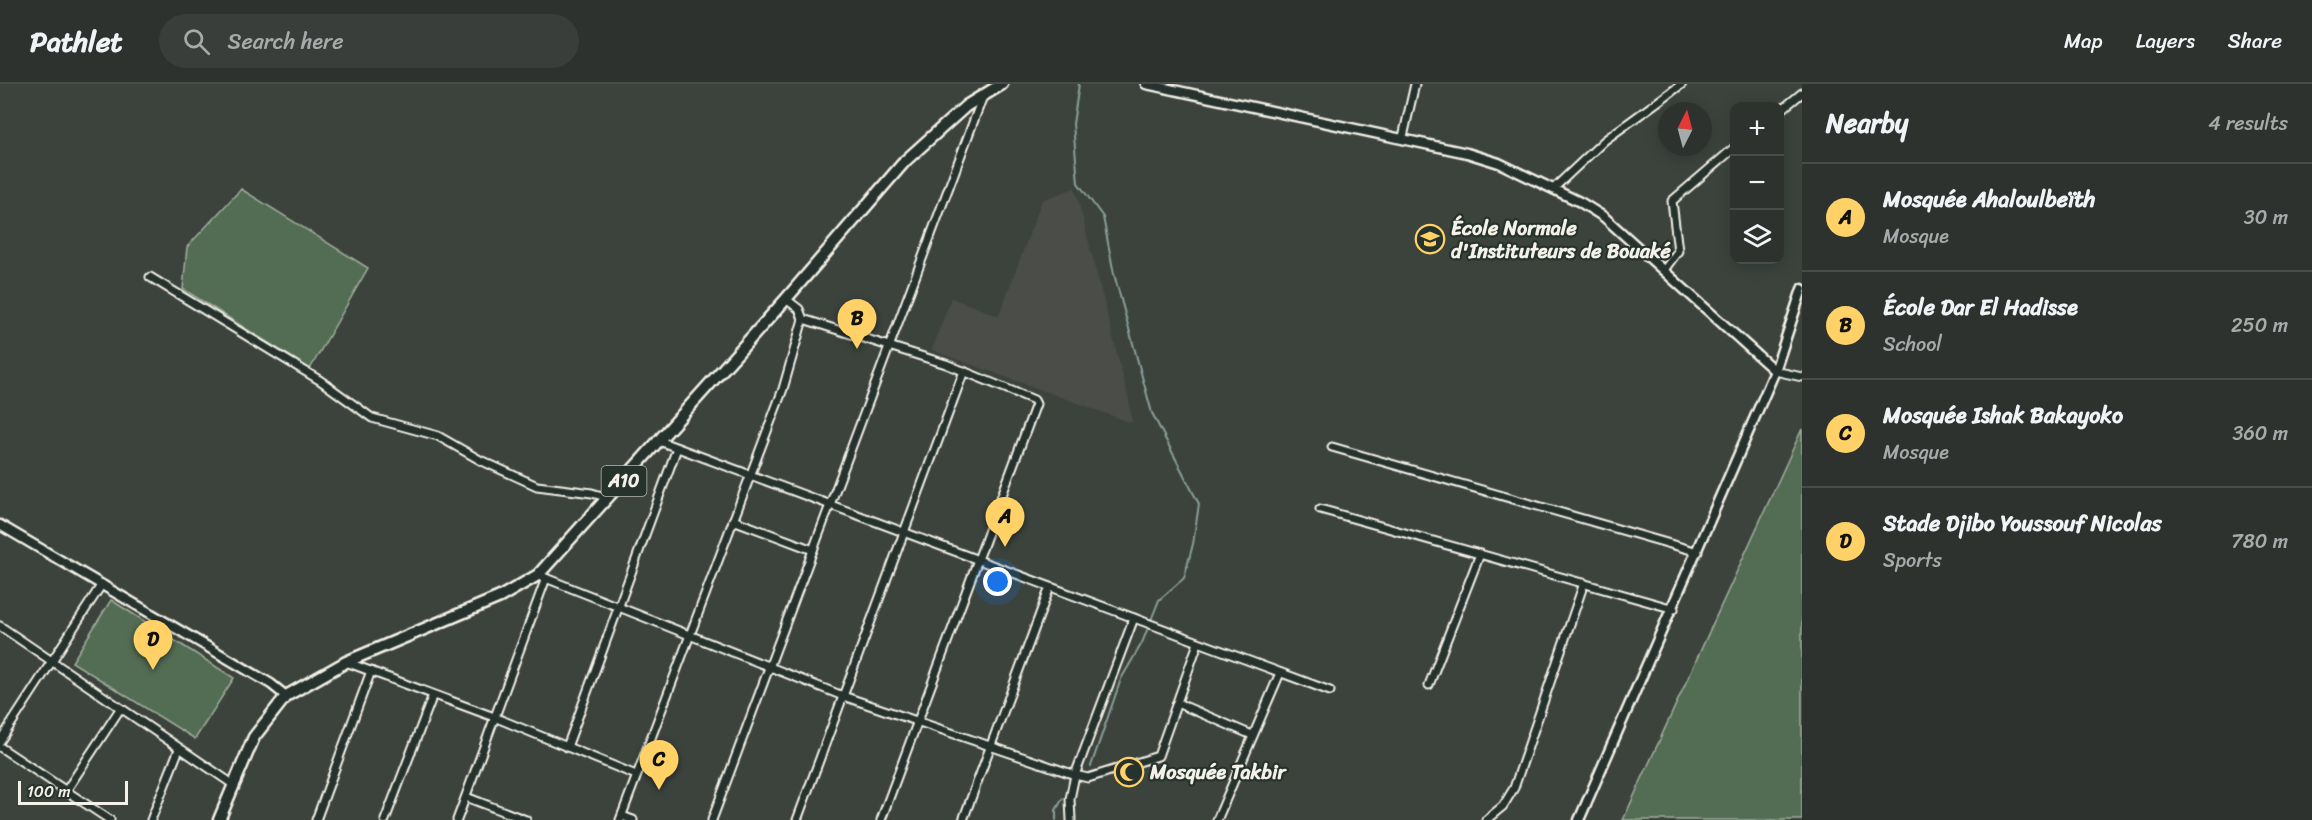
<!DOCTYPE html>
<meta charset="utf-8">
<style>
:root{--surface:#2d322e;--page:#393e3a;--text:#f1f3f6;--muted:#a7aaaa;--line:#484d4a;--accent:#ffd166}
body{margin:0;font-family:Sriracha,sans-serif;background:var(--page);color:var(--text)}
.controls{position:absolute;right:18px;top:18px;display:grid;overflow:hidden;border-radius:12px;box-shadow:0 3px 15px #0003}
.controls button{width:54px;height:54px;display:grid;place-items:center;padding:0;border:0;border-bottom:2px solid var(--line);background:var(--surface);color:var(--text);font:30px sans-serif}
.compass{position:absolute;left:1658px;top:18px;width:54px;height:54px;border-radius:50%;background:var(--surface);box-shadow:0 3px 15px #0003;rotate:6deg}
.scale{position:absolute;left:18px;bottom:15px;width:110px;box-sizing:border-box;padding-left:6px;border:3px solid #f4f1e8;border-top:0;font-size:16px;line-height:21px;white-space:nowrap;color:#f4f1e8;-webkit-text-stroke:4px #26332d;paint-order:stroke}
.you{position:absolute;left:998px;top:498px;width:21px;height:21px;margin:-15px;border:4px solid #fff;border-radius:50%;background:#1a73e8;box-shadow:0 0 0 9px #1a73e833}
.badge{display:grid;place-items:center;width:39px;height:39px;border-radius:50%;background:var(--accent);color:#111;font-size:20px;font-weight:700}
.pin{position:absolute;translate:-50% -50px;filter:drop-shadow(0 2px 3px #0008)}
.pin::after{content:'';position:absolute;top:32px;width:21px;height:18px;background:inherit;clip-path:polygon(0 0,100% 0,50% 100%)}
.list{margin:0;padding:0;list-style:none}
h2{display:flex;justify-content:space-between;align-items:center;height:78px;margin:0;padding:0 24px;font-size:26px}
h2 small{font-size:20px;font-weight:400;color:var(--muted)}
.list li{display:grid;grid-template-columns:39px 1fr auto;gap:18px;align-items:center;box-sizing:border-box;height:108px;padding:0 24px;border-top:2px solid var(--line)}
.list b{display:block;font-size:22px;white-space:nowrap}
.list p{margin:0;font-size:20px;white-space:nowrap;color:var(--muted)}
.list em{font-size:20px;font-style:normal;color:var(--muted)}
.icon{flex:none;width:33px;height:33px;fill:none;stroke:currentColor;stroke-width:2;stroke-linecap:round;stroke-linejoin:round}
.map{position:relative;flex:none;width:1802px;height:736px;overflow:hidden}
header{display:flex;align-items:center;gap:36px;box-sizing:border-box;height:84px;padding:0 30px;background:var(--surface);border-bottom:2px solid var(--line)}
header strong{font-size:28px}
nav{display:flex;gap:33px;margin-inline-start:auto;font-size:21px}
.search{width:420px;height:54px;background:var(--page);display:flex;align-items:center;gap:15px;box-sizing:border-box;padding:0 21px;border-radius:33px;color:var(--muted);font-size:22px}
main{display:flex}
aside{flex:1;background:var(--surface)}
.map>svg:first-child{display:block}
</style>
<header>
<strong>Pathlet</strong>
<div class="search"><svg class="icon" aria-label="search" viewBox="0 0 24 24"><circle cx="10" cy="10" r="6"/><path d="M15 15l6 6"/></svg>Search here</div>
<nav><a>Map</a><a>Layers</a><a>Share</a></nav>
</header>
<main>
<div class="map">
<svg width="1802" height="736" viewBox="0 0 1802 736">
<rect width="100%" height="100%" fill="#3c433d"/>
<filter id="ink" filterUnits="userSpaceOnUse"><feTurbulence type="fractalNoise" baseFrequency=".0167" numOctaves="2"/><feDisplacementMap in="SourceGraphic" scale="12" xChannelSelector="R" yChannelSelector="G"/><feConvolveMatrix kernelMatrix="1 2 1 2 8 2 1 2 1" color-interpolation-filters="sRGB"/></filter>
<g filter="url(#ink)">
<polygon fill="#4c4e48" points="1075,104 1129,317 1132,339 932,266 951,214 999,232 1042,116"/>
<g fill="#526d54" stroke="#a3af9e" stroke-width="1.5">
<polygon points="241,105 368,184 310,285 183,205 187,163"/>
<polygon points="1802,345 1802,736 1623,736"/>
<polygon points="111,516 234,594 195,655 72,578"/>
</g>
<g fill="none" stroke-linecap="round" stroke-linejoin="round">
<g stroke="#8a9f9b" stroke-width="2">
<polyline points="1079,0 1073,40 1078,99 1103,133 1114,190 1152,329 1199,420 1193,460 1184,494 1159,516 1142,559 1121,595 1091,682"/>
<polyline points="1056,736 1056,726 1063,714"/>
</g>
<g stroke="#f4f1e8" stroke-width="11">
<g id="minor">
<polyline points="1780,27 1802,9"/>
<polyline points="1403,53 1415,0"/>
<polyline points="1553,105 1605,56 1682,0"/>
<polyline points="1664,186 1678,167 1672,117 1734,64"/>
<polyline points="150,193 321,297 372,334 438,352 480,376 537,402 592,409 609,414"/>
<polyline points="803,235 946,280 1034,316 1036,320 881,736"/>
<polyline points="1775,287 1802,293"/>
<polyline points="659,357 1330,607"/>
<polyline points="1332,363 1698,468"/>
<polyline points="1320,425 1674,525"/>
<polyline points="733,436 813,466"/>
<polyline points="538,491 843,612 1075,691 1088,694 1158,672 1198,559"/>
<polyline points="0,542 234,701"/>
<polyline points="346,578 494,633 636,691"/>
<polyline points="1429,601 1480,470"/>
<polyline points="1177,619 1252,651"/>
<polyline points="0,657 102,500"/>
<polyline points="0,663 110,736"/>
<polyline points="567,663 677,364"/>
<polyline points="66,707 120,625"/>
<polyline points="466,713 526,736"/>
<polyline points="622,732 633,736"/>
<polyline points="151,736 179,665"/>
<polyline points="316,736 371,587"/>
<polyline points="385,736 433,611"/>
<polyline points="457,736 546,494"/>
<polyline points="620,736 783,305 803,235 799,225 786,215"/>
<polyline points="712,736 983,12"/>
<polyline points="797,736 964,287"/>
<polyline points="963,736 1050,503"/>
<polyline points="1071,736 1070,715 1075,691 1134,534"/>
<polyline points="1217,736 1280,589"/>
<polyline points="1486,736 1503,722 1514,704 1584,499"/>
</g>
</g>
<g stroke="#f4f1e8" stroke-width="13">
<g id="tertiary">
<polyline points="1146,0 1467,69 1499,79 1580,118 1604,133 1775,287"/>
<polyline points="0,441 271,600 286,612"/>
<polyline points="1579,736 1775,287 1802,205"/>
</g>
</g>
<g stroke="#f4f1e8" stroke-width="15">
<polyline id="primary" points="219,736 254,653 286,612 346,578 500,513 538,491 786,215 905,77 966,22 1002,0"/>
</g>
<use href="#minor" stroke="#26332d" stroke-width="7"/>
<use href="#tertiary" stroke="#26332d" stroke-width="8"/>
<use href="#primary" stroke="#26332d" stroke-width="10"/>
</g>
</g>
<defs>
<g id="university-ring" transform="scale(1.5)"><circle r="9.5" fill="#26332d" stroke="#ffd166" stroke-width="1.5"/><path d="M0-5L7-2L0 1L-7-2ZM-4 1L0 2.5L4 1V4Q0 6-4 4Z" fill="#ffd166"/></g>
<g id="mosque-ring" transform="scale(1.5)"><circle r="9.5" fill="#26332d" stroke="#ffd166" stroke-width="1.5"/><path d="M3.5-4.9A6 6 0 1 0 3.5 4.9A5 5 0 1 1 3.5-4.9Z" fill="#ffd166"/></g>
</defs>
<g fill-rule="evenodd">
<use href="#university-ring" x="1430" y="155"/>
<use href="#mosque-ring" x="1129" y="688"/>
</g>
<g text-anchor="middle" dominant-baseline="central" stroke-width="4.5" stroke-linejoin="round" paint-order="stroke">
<rect fill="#26332d" stroke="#b6b8b0" stroke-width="1.5" x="601.5" y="382" width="45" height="30" rx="4.5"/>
<g font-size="18" font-weight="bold" fill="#f4f1e8">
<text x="624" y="397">A10</text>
</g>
<g font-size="20" font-weight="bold" fill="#f4f1e8" stroke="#26332d" text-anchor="start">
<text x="1451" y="144">École Normale<tspan x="1451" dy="23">d'Instituteurs de Bouaké</tspan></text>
<text x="1150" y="688">Mosquée Takbir</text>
</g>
</g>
</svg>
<div class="controls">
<button>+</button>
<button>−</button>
<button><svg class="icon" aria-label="layers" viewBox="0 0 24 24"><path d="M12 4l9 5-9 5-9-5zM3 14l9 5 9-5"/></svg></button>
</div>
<svg class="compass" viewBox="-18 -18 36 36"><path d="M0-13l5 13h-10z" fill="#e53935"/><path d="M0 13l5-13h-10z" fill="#a7aaaa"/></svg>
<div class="scale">100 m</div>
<div class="you"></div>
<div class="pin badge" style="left:1005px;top:463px">A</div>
<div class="pin badge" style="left:857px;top:265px">B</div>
<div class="pin badge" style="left:659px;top:706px">C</div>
<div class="pin badge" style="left:153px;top:586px">D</div>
</div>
<aside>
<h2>Nearby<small>4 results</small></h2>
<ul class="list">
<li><span class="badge">A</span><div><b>Mosquée Ahaloulbeïth</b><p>Mosque</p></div><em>30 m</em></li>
<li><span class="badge">B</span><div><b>École Dar El Hadisse</b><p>School</p></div><em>250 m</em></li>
<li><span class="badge">C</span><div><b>Mosquée Ishak Bakayoko</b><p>Mosque</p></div><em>360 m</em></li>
<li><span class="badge">D</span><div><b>Stade Djibo Youssouf Nicolas</b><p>Sports</p></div><em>780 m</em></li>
</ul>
</aside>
</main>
